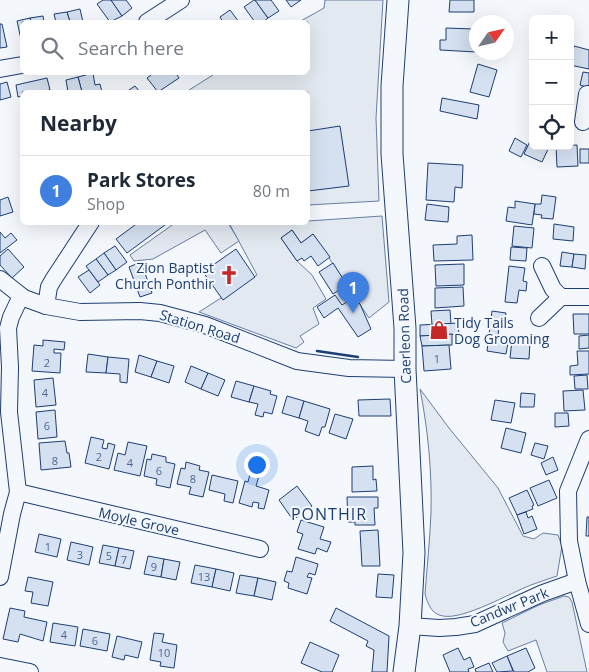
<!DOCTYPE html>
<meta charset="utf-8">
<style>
:root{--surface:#fff;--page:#f2f2f3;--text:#1f2937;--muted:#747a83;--line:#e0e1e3;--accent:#db2777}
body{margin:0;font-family:"Open Sans",sans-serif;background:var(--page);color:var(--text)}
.controls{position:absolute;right:15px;top:15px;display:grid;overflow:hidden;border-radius:8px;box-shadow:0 5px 20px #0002}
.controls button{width:45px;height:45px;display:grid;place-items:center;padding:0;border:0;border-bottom:1px solid var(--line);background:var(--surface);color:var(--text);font:25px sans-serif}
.compass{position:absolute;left:469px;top:15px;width:45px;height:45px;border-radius:50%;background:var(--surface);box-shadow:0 5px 20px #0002;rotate:56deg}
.you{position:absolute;left:256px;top:464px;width:18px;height:18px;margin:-12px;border:4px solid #fff;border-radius:50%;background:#1a73e8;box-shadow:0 0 0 8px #1a73e833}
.badge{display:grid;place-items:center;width:32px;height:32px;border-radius:50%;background:var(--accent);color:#fff;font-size:16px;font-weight:700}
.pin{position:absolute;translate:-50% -41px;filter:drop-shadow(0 1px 2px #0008)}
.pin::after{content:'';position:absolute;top:26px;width:18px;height:15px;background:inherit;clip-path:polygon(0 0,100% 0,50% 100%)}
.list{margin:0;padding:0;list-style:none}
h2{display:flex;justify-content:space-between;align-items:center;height:65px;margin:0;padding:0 20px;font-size:21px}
h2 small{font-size:16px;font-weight:400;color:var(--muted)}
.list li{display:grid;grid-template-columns:32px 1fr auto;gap:15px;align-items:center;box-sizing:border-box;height:70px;padding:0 20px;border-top:1px solid var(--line)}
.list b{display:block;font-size:19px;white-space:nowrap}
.list p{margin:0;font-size:16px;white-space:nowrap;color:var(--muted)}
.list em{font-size:16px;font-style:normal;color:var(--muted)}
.icon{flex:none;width:28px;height:28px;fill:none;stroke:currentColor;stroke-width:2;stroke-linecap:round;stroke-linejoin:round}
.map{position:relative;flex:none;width:589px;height:672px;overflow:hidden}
.search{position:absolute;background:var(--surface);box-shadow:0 5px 20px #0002;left:20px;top:20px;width:290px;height:55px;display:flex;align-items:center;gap:12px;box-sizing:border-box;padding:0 18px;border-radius:8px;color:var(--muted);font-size:19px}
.panel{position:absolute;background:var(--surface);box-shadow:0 5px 20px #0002;left:20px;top:90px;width:290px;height:135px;border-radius:8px}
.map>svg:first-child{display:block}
</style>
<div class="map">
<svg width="589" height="672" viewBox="0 0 589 672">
<rect width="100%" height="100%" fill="#f4f7fb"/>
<g fill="#e3e9f0" stroke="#687fa3">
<polygon points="325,0 383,0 376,118 379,201 308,205 308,92 186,92 216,73 308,72 308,22 299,22 324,8"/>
<polygon points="382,216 389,302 369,318 313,234 301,243 292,230 281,238 297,261 312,275 326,299 313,308 319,324 300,336 304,342 296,348 199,312 257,275 229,223 308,222 308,221"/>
<path d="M420,389L449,428L498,488L523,536L534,539L543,533L558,535L562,546L557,576C548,579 539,582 531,585C510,593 464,620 443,616C431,614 428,604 425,594C427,567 430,539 431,512C432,471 428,430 420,389Z"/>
<polygon points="564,596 569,597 572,602 587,672 547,672 536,640 508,651 503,642 505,633 502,623 539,605"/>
</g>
<polygon fill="#e3e8f0" stroke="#687fa3" points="175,223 228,223 239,241 221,253 205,230 153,259 134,261 130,255"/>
<g fill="#d5e0f0" stroke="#1d3f73">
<polygon points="103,0 111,0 122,16 110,22 97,4"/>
<polygon points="111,0 126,0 132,8 122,16"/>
<polygon points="254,0 255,0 268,18 263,22 255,22 244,7"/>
<polygon points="255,0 271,0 279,11 268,18"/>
<polygon points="286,0 301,0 291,7"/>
<polygon points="450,0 474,0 474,12 449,12"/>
<polygon points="80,9 83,22 70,22 67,12"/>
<polygon points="230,10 239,22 223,22 220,17"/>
<polygon points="67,12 70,22 56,22 54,14"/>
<polygon points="43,16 44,22 31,22 30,18"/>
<polygon points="30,18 31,22 22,22 22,44 17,21"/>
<polygon points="0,24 2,24 7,47 0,48"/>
<polygon points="446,28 474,29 473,43 476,43 476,52 440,50 440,40 446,40"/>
<polygon points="574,46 589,50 589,69 570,65"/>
<polygon points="478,64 497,70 489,97 470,92"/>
<polygon points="155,72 175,72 179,78 158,92 147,78"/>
<polygon points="583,72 589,73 589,88 580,85"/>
<polygon points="93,73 95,85 100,84 102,92 82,92 78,77"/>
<polygon points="78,77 82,92 68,92 66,80"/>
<polygon points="47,78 50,90 39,92 22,92 22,96 18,97 16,85"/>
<polygon points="7,82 11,97 0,100 0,84"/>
<polygon points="135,86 140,92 126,92"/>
<polygon points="442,98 479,105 477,119 440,111"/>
<polygon points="340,126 349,186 308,191 308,131"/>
<polygon points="515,138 527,145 521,157 509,151"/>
<polygon points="531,139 533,140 533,146 549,147 542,162 524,154"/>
<polygon points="577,145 578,166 557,167 556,146"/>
<rect x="580" y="149" width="9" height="14"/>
<polygon points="428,163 463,165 462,188 455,187 454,202 426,200"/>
<polygon points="542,195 556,197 553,219 541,218 542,215 534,214 535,204 541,204"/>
<polygon points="8,197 13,212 0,216 0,200"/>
<polygon points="515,201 535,204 532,225 506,221 508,207 515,208"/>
<polygon points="427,204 449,207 448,222 425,220"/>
<polygon points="139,222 169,222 127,253 116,239"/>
<polygon points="554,224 574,227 573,241 553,239"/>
<polygon points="514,226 534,228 532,248 512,246"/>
<polygon points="292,230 301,243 313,234 330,257 318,266 311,256 304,261 302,258 297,261 281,238"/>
<polygon points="0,232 5,238 11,233 17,240 0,253"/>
<polygon points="472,235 473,260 434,261 433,245 457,244 457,236"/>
<polygon points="115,246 127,262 116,270 104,253"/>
<polygon points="511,247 527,248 526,261 510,260"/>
<polygon points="8,249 24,267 12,278 0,265 0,256"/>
<polygon points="236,249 255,277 223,300 203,272"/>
<polygon points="562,252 574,254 572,267 560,266"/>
<polygon points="104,253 116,270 108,275 96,259"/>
<polygon points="574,254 586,255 585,269 572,267"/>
<polygon points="96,259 108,275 98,282 86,266"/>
<polygon points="141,262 152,293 140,297 129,267"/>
<polygon points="333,263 347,285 333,294 319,272"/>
<polygon points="464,264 464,285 436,286 435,265"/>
<polygon points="509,266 525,268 523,281 527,282 526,291 519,290 517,303 505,302"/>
<polygon points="89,270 100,285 90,293 78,277"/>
<polygon points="463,287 464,306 435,308 435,288"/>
<polygon points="335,295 342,305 353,298 360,304 371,329 358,337 338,308 324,318 317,307"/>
<polygon points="450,310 451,324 432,325 431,311"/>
<polygon points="492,311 506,313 504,327 490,326"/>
<polygon points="573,314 589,314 589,334 574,334"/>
<polygon points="458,323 459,334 420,336 420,325"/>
<polygon points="490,326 499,326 498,336 509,337 506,354 487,351"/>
<polygon points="452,334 452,345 422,346 420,336"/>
<polygon points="589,335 589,348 579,349 579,336"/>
<polygon points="43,340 65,342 64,350 54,349 54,353 61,353 60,373 32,371 34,345 43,346"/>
<polygon points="512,340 530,342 529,359 510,358"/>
<polygon points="449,345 451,369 424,371 422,346"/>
<polygon points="577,351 589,351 589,374 570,375 570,366 578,365"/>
<polygon points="88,354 108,357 106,373 86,372"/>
<polygon points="139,355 157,361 151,377 135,372"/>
<polygon points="108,357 129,359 127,383 120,382 120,374 106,373"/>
<polygon points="157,361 174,366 169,383 151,377"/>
<polygon points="191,366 208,373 201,389 185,382"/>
<polygon points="208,373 225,380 218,396 201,389"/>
<polygon points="587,375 588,389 575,389 574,376"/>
<polygon points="53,378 56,405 36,407 34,380"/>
<polygon points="236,381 254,386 249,402 231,397"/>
<polygon points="254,386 271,391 270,394 277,396 272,414 264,412 263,417 255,415 258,404 249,402"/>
<polygon points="583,390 585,410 564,411 563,391"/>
<polygon points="521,393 535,394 534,407 520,407"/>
<polygon points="287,396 304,401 299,418 282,413"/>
<polygon points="390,399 391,416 359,416 358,400"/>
<polygon points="495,400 515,403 511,423 491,420"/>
<polygon points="304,401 330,409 325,427 322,427 319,436 305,431 308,421 299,418"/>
<polygon points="55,410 57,437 38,439 36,412"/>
<polygon points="555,413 568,413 569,426 555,427"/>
<polygon points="335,414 353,419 346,439 329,433"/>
<polygon points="506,428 526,433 521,453 501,448"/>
<polygon points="91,437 104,440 102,448 107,449 108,443 115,445 109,469 85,463"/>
<polygon points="65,441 67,453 69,453 71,467 41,470 39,443"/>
<polygon points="128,442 147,446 140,476 114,470 118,453 125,455"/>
<polygon points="535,443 548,446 544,459 531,455"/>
<polygon points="152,454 166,457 166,462 175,464 170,488 156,485 157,479 144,476 147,459 151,460"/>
<polygon points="553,457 558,470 546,475 541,463"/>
<polygon points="186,462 200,466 199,470 209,472 203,497 189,494 191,487 177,484 181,468 185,469"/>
<polygon points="373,466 373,480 376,479 377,491 352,492 352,467"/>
<polygon points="250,474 259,476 256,486 269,490 264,509 258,508 259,503 253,502 252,507 239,503 245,481 248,482"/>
<polygon points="212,475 238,481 233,503 224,501 225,494 209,490"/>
<polygon points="549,480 557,498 538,506 530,488"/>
<polygon points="297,486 312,506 293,520 279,500"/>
<polygon points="527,490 534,505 532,506 533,509 517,515 509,498"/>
<polygon points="347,497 378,497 378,508 374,508 375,525 355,525 355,522 348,522"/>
<polygon points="526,512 528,518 532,516 537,529 524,534 517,515"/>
<polygon points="587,517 589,517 589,536 586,536"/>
<polygon points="301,520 324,527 320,539 331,542 327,552 317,548 315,554 298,549 303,534 297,532"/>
<polygon points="378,530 380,566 362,566 360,531"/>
<polygon points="39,534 61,539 57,557 35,552"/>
<polygon points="71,542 93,547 89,565 67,560"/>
<polygon points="103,545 119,548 115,566 99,563"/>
<polygon points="119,548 134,551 130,569 115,566"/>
<polygon points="148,556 164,559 161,577 144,574"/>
<polygon points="296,557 318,564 315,575 309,573 307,577 312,578 307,594 288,588 289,583 284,581 287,571 292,572"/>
<polygon points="164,559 180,562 176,580 161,577"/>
<polygon points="195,565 216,569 212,587 191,583"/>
<polygon points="216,569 234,573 230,591 212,587"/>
<polygon points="378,574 394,575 392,598 376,597"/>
<polygon points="240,575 258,578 254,596 236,593"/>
<polygon points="28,577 53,582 48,606 31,603 33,592 25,591"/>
<polygon points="258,578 276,582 272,600 254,596"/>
<polygon points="10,608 25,611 24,617 47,622 43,641 20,634 18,642 3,639"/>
<polygon points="336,608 389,636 387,672 372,672 374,650 366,646 368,641 330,621"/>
<polygon points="53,623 78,627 75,646 50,642"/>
<polygon points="83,629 110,634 107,651 80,646"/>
<polygon points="154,633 164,634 162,642 177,645 174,668 160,666 161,662 150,660"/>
<polygon points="117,636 142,642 138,658 125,655 124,660 112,657"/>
<polygon points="310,642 339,655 332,672 322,672 301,663"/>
<polygon points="458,648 464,660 470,657 474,667 468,669 469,672 450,672 443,655"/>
<polygon points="526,648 535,668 528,672 514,672 507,656"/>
<polygon points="507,656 513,671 497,672 492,663"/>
<polygon points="489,663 493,672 476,672 475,669"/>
</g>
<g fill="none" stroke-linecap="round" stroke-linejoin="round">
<g stroke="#1d3f73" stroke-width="18">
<g id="minor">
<polyline points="147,22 181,0"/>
<polyline points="0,69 22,65"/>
<polyline points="583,122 587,94"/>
<polyline points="542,266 553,289 561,297 589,297"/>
<polyline points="0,279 24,298 46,306 80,312 140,311 160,313 205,325 297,361 349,368 405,369"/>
<polyline points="46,306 49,287 53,280 91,222"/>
<polyline points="539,318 561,297"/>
<polyline points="589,439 568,491 569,541 577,581 589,624"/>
<polyline points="18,492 260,549"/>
<polyline points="0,577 12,514 18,492 9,412 10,367 8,328 11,317 21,296"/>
<polyline points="410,626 439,628 456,627 475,624 543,593 577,581"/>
<polyline points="0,666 30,672"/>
</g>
</g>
<g stroke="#1d3f73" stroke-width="23">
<polyline id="major" points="398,0 392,86 392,154 405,328 405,369 414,553 410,626 404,672"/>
</g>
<use href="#minor" stroke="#f4f7fb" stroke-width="16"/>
<use href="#major" stroke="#f4f7fb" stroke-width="21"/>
<polyline stroke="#1d3f73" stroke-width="2.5" points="317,351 358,357"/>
</g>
<defs>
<g id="church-bare" transform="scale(1.5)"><path d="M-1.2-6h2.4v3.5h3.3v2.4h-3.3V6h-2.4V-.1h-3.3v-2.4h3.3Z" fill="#c62828" stroke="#f4f7fb" stroke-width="2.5" paint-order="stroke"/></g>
<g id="shop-bare" transform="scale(1.5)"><path d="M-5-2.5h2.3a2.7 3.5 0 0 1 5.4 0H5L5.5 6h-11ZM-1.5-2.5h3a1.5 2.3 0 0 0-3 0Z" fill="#c62828" stroke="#f4f7fb" stroke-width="2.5" paint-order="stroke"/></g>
</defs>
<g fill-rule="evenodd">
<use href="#church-bare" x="229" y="275"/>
<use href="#shop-bare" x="439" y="330"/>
</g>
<g text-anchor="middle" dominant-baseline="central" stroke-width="4" stroke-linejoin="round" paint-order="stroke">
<g font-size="11" fill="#4b6792">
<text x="437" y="358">1</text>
<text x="47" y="362">2</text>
<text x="45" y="392">4</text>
<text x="47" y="425">6</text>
<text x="99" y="456">2</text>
<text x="55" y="460">8</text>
<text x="130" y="462">4</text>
<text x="159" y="470">6</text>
<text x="193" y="478">8</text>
<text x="48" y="546">1</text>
<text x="80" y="554">3</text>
<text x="109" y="555">5</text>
<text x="124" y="559">7</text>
<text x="154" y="566">9</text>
<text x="204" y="576">13</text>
<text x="64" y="634">4</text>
<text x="95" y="640">6</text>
<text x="164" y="652">10</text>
</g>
<g font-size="14" fill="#1d3f73" stroke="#f4f7fb" text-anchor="end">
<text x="214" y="267">Zion Baptist<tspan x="214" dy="16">Church Ponthir</tspan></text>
<text x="454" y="322" text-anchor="start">Tidy Tails<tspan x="454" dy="16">Dog Grooming</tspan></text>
</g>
<g font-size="14" fill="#1d3f73" stroke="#f4f7fb">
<text transform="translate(200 326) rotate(17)">Station Road</text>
<text transform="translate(404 336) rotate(-92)">Caerleon Road</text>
<text transform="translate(139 521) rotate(13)">Moyle Grove</text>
<text transform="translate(509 607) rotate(-22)">Candwr Park</text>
</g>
<g font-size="16" letter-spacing="1" fill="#1d3f73" stroke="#f4f7fb">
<text x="329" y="514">PONTHIR</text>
</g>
</g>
</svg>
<div class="controls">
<button>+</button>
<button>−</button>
<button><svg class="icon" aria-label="locate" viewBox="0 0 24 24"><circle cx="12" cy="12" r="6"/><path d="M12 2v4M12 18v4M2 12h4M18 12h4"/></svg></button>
</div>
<svg class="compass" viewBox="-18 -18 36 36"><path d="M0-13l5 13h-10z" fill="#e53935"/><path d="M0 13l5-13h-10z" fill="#747a83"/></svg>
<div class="you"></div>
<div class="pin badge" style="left:353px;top:313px;background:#3f7fe0">1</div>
<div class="search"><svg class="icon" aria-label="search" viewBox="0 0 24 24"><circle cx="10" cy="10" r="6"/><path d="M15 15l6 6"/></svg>Search here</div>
<section class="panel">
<h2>Nearby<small></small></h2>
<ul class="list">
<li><span class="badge" style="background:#3f7fe0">1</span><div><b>Park Stores</b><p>Shop</p></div><em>80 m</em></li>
</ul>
</section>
</div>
